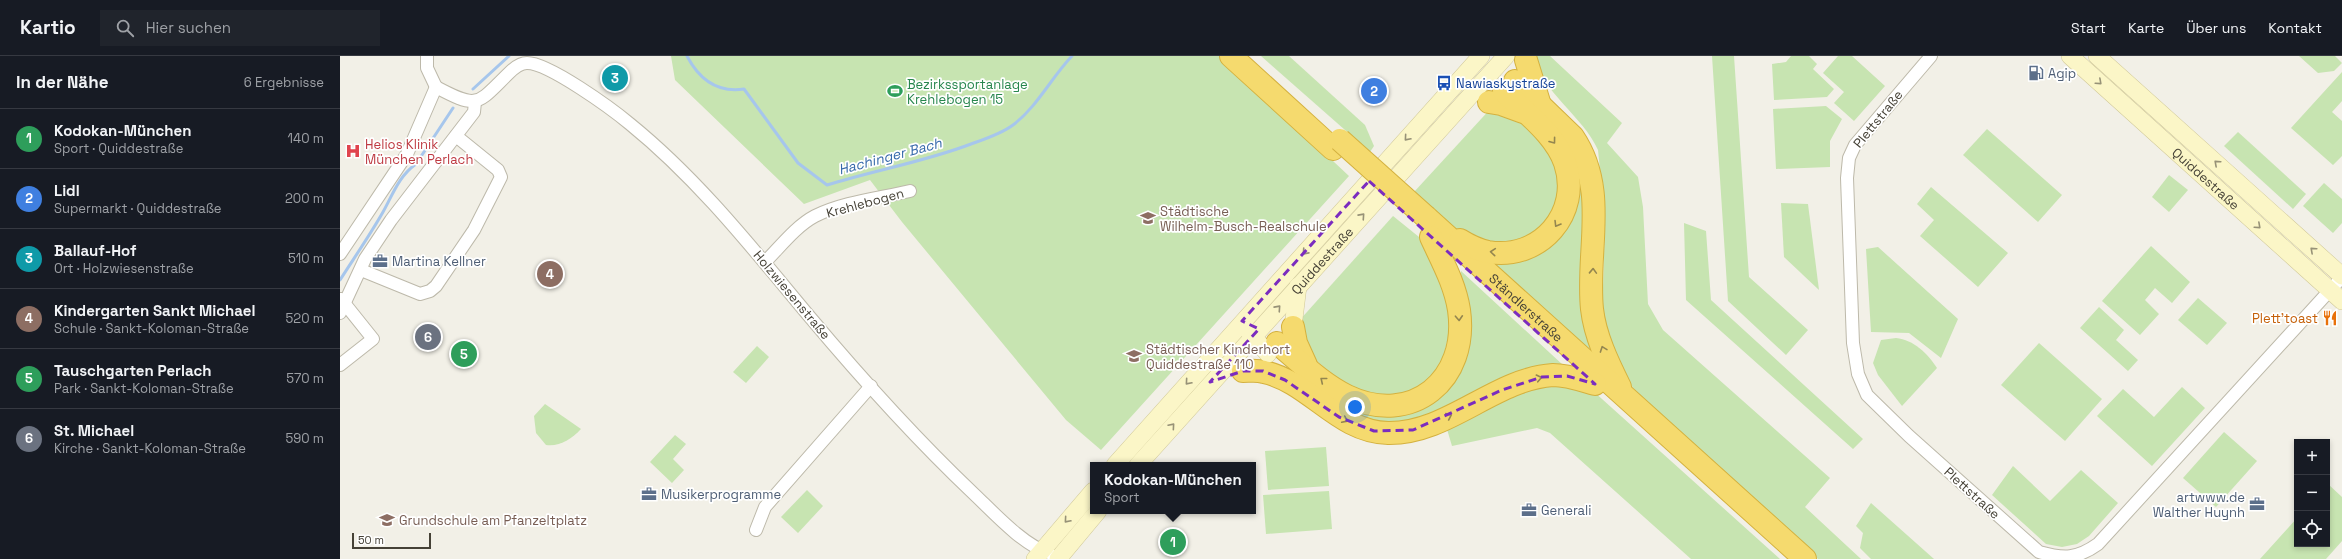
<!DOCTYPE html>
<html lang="de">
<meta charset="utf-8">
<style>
:root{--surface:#171b24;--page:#20242c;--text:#f1f3f6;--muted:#9ea1a6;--line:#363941;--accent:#ed5c23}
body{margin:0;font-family:"Space Grotesk",sans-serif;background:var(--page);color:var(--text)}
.controls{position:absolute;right:12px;bottom:12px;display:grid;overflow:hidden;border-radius:0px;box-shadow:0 2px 6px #0003}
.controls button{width:36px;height:36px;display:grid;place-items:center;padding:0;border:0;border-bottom:1px solid var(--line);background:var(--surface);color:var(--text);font:20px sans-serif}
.scale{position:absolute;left:12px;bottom:10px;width:79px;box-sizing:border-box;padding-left:4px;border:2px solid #454136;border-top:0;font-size:11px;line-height:14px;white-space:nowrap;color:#454136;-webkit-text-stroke:3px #fff;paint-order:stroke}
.you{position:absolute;left:1015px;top:351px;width:14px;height:14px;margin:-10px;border:3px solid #fff;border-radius:50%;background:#1a73e8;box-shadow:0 0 0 6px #1a73e833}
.badge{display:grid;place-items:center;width:26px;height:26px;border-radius:50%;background:var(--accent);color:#fff;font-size:13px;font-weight:700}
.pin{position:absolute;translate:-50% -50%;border:2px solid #fff;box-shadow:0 1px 4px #0006}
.popup{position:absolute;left:750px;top:406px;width:166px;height:52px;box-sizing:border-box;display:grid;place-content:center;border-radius:0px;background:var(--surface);filter:drop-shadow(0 1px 3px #0005);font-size:13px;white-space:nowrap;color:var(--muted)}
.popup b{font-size:15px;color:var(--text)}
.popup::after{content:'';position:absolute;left:50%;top:100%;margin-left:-8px;border:8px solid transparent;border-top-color:var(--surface)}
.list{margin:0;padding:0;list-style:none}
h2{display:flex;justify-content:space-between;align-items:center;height:52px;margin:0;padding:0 16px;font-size:17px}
h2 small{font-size:13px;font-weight:400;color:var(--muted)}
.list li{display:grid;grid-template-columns:26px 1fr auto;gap:12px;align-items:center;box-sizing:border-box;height:60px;padding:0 16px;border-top:1px solid var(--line)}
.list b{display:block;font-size:15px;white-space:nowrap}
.list p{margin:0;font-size:13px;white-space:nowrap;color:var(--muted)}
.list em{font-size:13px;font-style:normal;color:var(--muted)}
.icon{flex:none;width:22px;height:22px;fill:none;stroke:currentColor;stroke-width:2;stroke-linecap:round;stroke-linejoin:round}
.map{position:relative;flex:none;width:2002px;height:503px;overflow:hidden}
header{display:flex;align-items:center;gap:24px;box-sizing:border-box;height:56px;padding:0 20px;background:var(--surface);border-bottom:1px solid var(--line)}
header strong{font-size:19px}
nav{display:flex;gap:22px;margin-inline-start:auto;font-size:14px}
.search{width:280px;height:36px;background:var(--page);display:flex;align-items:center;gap:10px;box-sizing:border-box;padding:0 14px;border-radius:0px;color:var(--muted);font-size:15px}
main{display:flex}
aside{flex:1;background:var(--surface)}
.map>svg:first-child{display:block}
</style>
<header>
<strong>Kartio</strong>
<div class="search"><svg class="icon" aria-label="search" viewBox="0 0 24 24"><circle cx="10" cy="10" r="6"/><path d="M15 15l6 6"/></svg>Hier suchen</div>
<nav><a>Start</a><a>Karte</a><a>Über uns</a><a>Kontakt</a></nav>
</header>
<main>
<aside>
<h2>In der Nähe<small>6 Ergebnisse</small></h2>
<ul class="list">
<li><span class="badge" style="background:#2e9e5b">1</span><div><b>Kodokan-München</b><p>Sport · Quiddestraße</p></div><em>140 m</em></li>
<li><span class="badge" style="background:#3f7fe0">2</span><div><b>Lidl</b><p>Supermarkt · Quiddestraße</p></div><em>200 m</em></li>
<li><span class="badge" style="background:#0f9aa8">3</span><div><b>Ballauf-Hof</b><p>Ort · Holzwiesenstraße</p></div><em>510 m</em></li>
<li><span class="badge" style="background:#8d6e63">4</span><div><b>Kindergarten Sankt Michael</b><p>Schule · Sankt-Koloman-Straße</p></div><em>520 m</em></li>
<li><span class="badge" style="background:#2e9e5b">5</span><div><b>Tauschgarten Perlach</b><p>Park · Sankt-Koloman-Straße</p></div><em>570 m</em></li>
<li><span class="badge" style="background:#6b7280">6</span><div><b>St. Michael</b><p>Kirche · Sankt-Koloman-Straße</p></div><em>590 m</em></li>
</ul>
</aside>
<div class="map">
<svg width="2002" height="503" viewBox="0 0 2002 503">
<rect width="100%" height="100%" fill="#f2f0e7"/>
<g fill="#c7e4b1">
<polygon points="331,0 881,0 1009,120 761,394 726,364 562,166 530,124 464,148 335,24"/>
<polygon points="921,0 949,0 1025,69 1034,90 1030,96"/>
<path d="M1195,0H1210L1282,67L1267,87L1298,121L1303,151L1308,248L1323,274L1490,422L1465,451L1521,503H1478L1302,342L1289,327L1270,295L1262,263L1265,166L1258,94C1244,61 1200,35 1195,0Z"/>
<polygon points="1372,0 1394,0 1409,221 1468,274 1446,299 1388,245"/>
<polygon points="1451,0 1469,0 1477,8 1473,13 1494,33 1487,41 1434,44 1432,8 1446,6"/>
<polygon points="1498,0 1512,0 1545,30 1514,65 1494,47 1504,36 1483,17"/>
<polygon points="1959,0 1995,0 2002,7 1994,15 1978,17"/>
<polygon points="2002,16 2002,45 1992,56 2002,65 2002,100 1993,109 1951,72"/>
<polygon points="1153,50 1184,65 1219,110 1217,156 1178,191 1128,185 1074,136"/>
<polygon points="1486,50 1502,63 1490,85 1490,111 1436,113 1433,53"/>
<polygon points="1647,73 1722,139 1698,166 1623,99"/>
<polygon points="1898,76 1966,138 1953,153 1884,90"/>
<polygon points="1829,119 1848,134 1829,156 1812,141"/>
<polygon points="1245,120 1255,299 1152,207 1177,204 1236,128"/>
<polygon points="1984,127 2002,143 2002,167 1993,177 1963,150"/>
<polygon points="1591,131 1668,197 1638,231 1580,180 1594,164 1577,148"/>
<polygon points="1441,147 1468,148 1479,234 1444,201"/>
<polygon points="1053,160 1084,185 1113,259 1100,317 1059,343 1017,335 993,319 970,299 958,266"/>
<polygon points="1344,167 1366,175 1371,244 1523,383 1513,393 1346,244"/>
<polygon points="1811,190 1850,226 1832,247 1815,232 1805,244 1819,258 1800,279 1762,245"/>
<polygon points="1538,191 1618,263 1601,302 1569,277 1531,276 1526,193"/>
<polygon points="1121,215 1223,309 1084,364 1038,369 975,336 930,296 1003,350 1021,358 1099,339"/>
<polygon points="1858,242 1887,267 1867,289 1838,264"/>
<polygon points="1759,251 1784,274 1776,284 1798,304 1788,315 1740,272"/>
<path d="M1556,282C1574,284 1587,297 1597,312L1562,350L1538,319L1533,307L1541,284Z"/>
<polygon points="1699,287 1762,343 1725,385 1661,329"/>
<polygon points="417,290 429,301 406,327 393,316"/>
<polygon points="1201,325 1252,334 1440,503 1351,503 1210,377 1197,372 1112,390 1106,370"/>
<polygon points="1842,331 1865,352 1812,410 1757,360 1783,333 1814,361"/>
<path d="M205,348L241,373C232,383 219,391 206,389L196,377L194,360Z"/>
<polygon points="1884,376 1917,405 1876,451 1843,422"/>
<polygon points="335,379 346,388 333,403 344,414 332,427 310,406"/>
<polygon points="986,391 989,430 928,434 925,395"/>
<polygon points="1673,410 1710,445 1741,414 1778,447 1749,480 1737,488 1722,491 1706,488 1652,439"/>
<polygon points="1988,428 2002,441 2002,485 1986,503 1920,503 1957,462 1957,488 1987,488"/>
<polygon points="467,434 483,450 458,477 441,461"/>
<polygon points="989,435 992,473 926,478 923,439"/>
<polygon points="1531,447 1594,503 1531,503 1520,492 1523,477 1516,470"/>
</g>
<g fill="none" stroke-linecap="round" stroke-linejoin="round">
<g stroke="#a6c6ec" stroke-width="3">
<path d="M347,0C359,23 377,37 404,33L458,107L487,129C535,114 584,106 631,88C645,83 661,78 673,69C697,51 711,22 732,0"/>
<polyline points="133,33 169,0"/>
<path d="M0,224C14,202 30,179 43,156C53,138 59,120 76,108L113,52"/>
</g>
<g stroke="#bdb9aa" stroke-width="14">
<g id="street">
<polyline points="87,0 87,12 96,31"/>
<path d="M1591,0L1515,89L1509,102L1507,122L1513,287L1518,318L1527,339L1569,380L1699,496C1724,503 1737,503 1758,488L2002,221"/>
<path d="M96,31C139,54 137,48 169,17C174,12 181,7 187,7C209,7 272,53 290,68C359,124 413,193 469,260C521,322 576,383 634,438C653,456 684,490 709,497"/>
<polyline points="0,198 67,98 96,31"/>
<path d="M425,206C440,191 456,170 475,160C503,146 540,142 570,135"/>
<polyline points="21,214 80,238 90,235 96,230 134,174 161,121 158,114 116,80"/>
<polyline points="0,257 25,203 51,164 134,56 135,46"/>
<polyline points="0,309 33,283 1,243"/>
<polyline points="416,474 425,451 531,330"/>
</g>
</g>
<g stroke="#d0c898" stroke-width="18">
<g id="secondary">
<path id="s1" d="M1730,0L2002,245"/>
<polyline points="1757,0 2002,220"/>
<polyline points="953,271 958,230"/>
<polyline points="906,272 928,298"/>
<polyline points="775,409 1141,0"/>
<path id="s2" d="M798,409L1166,0"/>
<polyline points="695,503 753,435"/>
<polyline points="718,503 758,455"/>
</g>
</g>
<g stroke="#d4b13f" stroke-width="24">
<g id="highway">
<polyline points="891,0 993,93"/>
<polyline points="1186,4 1199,46"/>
<path d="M1175,25L1233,81C1269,134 1246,194 1252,253C1255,280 1268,307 1280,331"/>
<polyline points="1149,46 1161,48 1183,56"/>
<path id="s3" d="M1086,161L1465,503"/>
<path d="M1120,184C1128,189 1138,194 1148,196C1200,205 1242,157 1225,107C1215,78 1185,57 1164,35"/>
<polyline points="953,271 956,287 966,309"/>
<path d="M937,287C959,305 982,328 1007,340C1072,371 1129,324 1119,254C1115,228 1102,205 1091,181"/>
<path d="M903,315C910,315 918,314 924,316C970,326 998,376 1048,377C1108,378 1154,323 1213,319C1227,319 1241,324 1255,328"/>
</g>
</g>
<use href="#street" stroke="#fff" stroke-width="12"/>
<use href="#secondary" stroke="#fbf6c7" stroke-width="17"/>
<use href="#highway" stroke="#f5da6e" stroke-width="22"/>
<g stroke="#d4b13f" stroke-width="24" stroke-linecap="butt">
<polyline id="highway-bridge" points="1000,84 1086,161"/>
</g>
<use href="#highway-bridge" stroke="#f5da6e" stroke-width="22"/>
</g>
<defs><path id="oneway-chevron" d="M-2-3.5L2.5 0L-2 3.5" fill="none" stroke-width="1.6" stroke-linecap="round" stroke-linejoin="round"/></defs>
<g stroke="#979277">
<use href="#oneway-chevron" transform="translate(1759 26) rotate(42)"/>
<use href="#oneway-chevron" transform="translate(1067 82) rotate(131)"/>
<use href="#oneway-chevron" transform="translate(1877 107) rotate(-138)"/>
<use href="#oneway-chevron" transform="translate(1022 160) rotate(-48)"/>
<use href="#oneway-chevron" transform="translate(1918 170) rotate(42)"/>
<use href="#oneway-chevron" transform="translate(1973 194) rotate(-138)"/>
<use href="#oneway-chevron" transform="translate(965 196) rotate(132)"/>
<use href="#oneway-chevron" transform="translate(938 252) rotate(-48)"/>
<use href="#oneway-chevron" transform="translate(848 326) rotate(131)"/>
<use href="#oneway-chevron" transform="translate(832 370) rotate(-49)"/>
<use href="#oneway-chevron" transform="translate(727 464) rotate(131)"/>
</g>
<g stroke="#94864f">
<use href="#oneway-chevron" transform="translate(1213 85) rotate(53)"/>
<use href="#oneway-chevron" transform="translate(1217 168) rotate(121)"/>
<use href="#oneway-chevron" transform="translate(1153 196) rotate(-175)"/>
<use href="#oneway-chevron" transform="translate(1253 215) rotate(-88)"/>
<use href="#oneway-chevron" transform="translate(1119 262) rotate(87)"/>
<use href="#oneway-chevron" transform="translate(1263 293) rotate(-110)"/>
<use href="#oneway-chevron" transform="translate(1199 322) rotate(-12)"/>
<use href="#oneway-chevron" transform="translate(983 324) rotate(-141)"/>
<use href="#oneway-chevron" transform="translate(1109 360) rotate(-24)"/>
<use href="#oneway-chevron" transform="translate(1005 364) rotate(26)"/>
</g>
<path fill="none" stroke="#7b2cbf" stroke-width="3" stroke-dasharray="8 5" stroke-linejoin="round" d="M1029,125L1255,328L1227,320L1202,321L1162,334L1073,374L1034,375L999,361L945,324L923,315H903L870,326L919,273L902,265Z"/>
<defs>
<g id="fuel-bare" transform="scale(1.2)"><path d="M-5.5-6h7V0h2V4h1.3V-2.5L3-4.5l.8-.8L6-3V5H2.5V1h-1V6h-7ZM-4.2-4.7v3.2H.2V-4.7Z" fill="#5c6f8a" stroke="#fff" stroke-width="2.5" paint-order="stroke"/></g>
<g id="bus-bare" transform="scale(1.2)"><path d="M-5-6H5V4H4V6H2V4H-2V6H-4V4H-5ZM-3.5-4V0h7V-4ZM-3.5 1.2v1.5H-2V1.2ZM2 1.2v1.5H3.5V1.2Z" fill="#1a4fb4" stroke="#fff" stroke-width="2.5" paint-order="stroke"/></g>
<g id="stadium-bare" transform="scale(1.2)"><path d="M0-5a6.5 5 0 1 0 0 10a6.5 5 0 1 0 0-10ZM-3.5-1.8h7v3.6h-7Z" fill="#2e9e5b" stroke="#fff" stroke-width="2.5" paint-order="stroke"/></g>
<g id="hospital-bare" transform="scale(1.2)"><path d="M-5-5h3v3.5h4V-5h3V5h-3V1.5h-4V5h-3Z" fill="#e0444e" stroke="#fff" stroke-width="2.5" paint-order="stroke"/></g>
<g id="school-bare" transform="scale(1.2)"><path d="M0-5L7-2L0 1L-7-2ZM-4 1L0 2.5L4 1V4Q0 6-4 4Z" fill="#8d6e63" stroke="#fff" stroke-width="2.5" paint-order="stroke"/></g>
<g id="office-bare" transform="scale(1.2)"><path d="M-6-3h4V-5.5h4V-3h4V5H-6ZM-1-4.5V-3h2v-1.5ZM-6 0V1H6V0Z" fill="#5c6f8a" stroke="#fff" stroke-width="2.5" paint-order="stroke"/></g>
<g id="restaurant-bare" transform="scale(1.2)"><path d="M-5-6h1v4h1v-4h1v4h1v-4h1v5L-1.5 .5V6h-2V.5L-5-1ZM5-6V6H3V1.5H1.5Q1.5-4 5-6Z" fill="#e8710a" stroke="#fff" stroke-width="2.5" paint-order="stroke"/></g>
</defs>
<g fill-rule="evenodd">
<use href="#fuel-bare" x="1696" y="17"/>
<use href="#bus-bare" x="1104" y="27"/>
<use href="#stadium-bare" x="555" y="35"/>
<use href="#hospital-bare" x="13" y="95"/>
<use href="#school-bare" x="808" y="162"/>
<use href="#office-bare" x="40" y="205"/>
<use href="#restaurant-bare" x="1990" y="262"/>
<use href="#school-bare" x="794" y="300"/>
<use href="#office-bare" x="309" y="438"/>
<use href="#office-bare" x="1917" y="448"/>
<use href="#office-bare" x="1189" y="454"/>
<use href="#school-bare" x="47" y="464"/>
</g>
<g text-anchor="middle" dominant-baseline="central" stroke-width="3.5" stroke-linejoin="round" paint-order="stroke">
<g font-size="13" fill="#4e5e75" stroke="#fff" text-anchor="start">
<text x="1708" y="17">Agip</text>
<text x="52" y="205">Martina Kellner</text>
<text x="321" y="438">Musikerprogramme</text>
<text x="1905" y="441" text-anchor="end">artwww.de<tspan x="1905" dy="15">Walther Huynh</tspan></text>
<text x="1201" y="454">Generali</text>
</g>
<g font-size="13" fill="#164399" stroke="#fff" text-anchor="start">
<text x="1116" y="27">Nawiaskystraße</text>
</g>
<g font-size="13" fill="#27864d" stroke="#fff" text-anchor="start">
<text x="567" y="28">Bezirkssportanlage<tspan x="567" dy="15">Krehlebogen 15</tspan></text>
</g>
<g font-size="13" fill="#454136" stroke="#fff">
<text transform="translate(1538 63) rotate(-51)">Plettstraße</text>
<text stroke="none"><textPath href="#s1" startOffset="183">Quiddestraße</textPath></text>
<text transform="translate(525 147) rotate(-15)">Krehlebogen</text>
<text stroke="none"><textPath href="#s2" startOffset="275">Quiddestraße</textPath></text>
<text transform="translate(452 239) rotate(50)">Holzwiesenstraße</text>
<text stroke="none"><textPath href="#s3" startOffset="135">Ständlerstraße</textPath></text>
<text transform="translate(1632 437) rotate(42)">Plettstraße</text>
</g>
<g font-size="13" fill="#be3a42" stroke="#fff" text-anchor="start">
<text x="25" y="88">Helios Klinik<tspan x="25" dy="15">München Perlach</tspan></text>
</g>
<g font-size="13" fill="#785e54" stroke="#fff" text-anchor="start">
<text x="820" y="155">Städtische<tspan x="820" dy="15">Wilhelm-Busch-Realschule</tspan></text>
<text x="806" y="293">Städtischer Kinderhort<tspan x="806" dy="15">Quiddestraße 110</tspan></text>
<text x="59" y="464">Grundschule am Pfanzeltplatz</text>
</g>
<g font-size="13" fill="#c56008" stroke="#fff" text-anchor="end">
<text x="1978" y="262">Plett'toast</text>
</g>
<g font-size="14" font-style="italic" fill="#3669aa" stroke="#fff">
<text transform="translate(550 100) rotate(-15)">Hachinger Bach</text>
</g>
</g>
</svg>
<div class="controls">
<button>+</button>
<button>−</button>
<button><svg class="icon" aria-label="locate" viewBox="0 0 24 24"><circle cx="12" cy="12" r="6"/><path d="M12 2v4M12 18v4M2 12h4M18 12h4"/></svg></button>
</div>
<div class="scale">50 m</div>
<div class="you"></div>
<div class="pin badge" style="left:833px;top:486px;background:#2e9e5b">1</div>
<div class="popup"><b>Kodokan-München</b>Sport</div>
<div class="pin badge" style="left:1034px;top:35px;background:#3f7fe0">2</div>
<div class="pin badge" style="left:275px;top:22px;background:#0f9aa8">3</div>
<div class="pin badge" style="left:210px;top:218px;background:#8d6e63">4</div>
<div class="pin badge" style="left:124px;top:298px;background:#2e9e5b">5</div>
<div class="pin badge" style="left:88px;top:281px;background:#6b7280">6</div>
</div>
</main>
